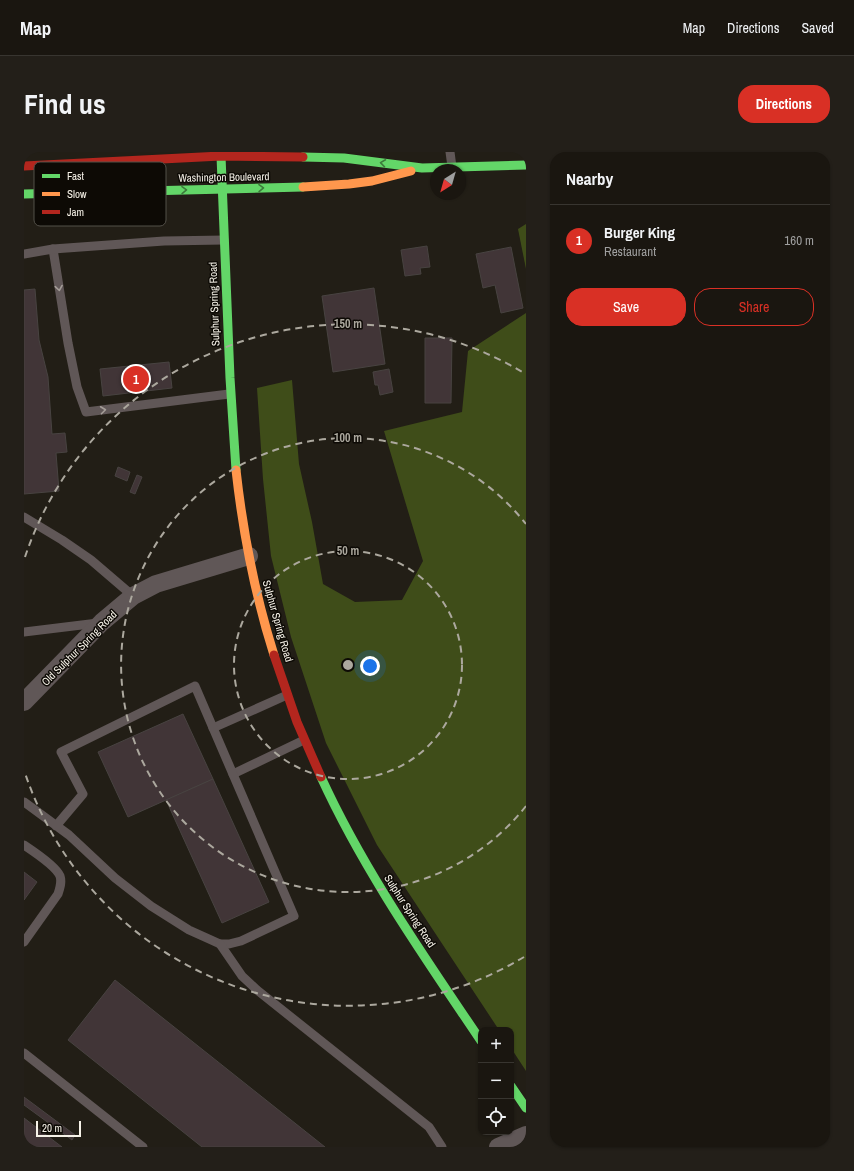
<!DOCTYPE html>
<meta charset="utf-8">
<style>
:root{--surface:#1a1610;--page:#231f19;--text:#f1f3f6;--muted:#9f9f9f;--line:#383530;--accent:#d93025}
body{margin:0;font-family:"Archivo Narrow",sans-serif;background:var(--page);color:var(--text)}
.controls{position:absolute;right:12px;bottom:12px;display:grid;overflow:hidden;border-radius:8px;box-shadow:0 1px 3px #0004}
.controls button{width:36px;height:36px;display:grid;place-items:center;padding:0;border:0;border-bottom:1px solid var(--line);background:var(--surface);color:var(--text);font:20px sans-serif}
.compass{position:absolute;left:406px;top:12px;width:36px;height:36px;border-radius:50%;background:var(--surface);box-shadow:0 1px 3px #0004;rotate:217deg}
.scale{position:absolute;left:12px;bottom:10px;width:45px;box-sizing:border-box;padding-left:4px;border:2px solid #f6f2e8;border-top:0;font-size:11px;line-height:14px;white-space:nowrap;color:#f6f2e8;-webkit-text-stroke:3px #0d0a05;paint-order:stroke}
.you{position:absolute;left:346px;top:514px;width:14px;height:14px;margin:-10px;border:3px solid #fff;border-radius:50%;background:#1a73e8;box-shadow:0 0 0 6px #1a73e833}
.badge{display:grid;place-items:center;width:26px;height:26px;border-radius:50%;background:var(--accent);color:#fff;font-size:13px;font-weight:700}
.pin{position:absolute;translate:-50% -50%;border:2px solid #fff;box-shadow:0 1px 4px #0006}
.list{margin:0;padding:0;list-style:none}
h2{display:flex;justify-content:space-between;align-items:center;height:52px;margin:0;padding:0 16px;font-size:17px}
h2 small{font-size:13px;font-weight:400;color:var(--muted)}
.list li{display:grid;grid-template-columns:26px 1fr auto;gap:12px;align-items:center;box-sizing:border-box;height:72px;padding:0 16px;border-top:1px solid var(--line)}
.list b{display:block;font-size:15px;white-space:nowrap}
.list p{margin:0;font-size:13px;white-space:nowrap;color:var(--muted)}
.list em{font-size:13px;font-style:normal;color:var(--muted)}
.actions{display:flex;gap:8px;padding:12px 16px}
.actions a{flex:1;padding:9px 0;border:1px solid var(--accent);border-radius:16px;text-align:center;font-size:14px;color:var(--accent)}
.actions .main{background:var(--accent);color:#fff}
.icon{flex:none;width:22px;height:22px;fill:none;stroke:currentColor;stroke-width:2;stroke-linecap:round;stroke-linejoin:round}
.map{position:relative;flex:none;width:502px;height:995px;overflow:hidden;border-radius:16px}
header{display:flex;align-items:center;gap:24px;box-sizing:border-box;height:56px;padding:0 20px;background:var(--surface);border-bottom:1px solid var(--line)}
header strong{font-size:19px}
nav{display:flex;gap:22px;margin-inline-start:auto;font-size:14px}
.intro{display:flex;align-items:center;justify-content:space-between;box-sizing:border-box;height:96px;padding:0 24px}
h1{margin:0;font-size:28px}
.button{padding:10px 18px;border-radius:16px;background:var(--accent);color:#fff;font-size:14px;font-weight:700}
main{display:flex;gap:24px;padding:0 24px}
aside{flex:1;background:var(--surface);border-radius:16px;box-shadow:0 1px 3px #0004}
.map>svg:first-child{display:block}
</style>
<header>
<strong>Map</strong>
<nav><a>Map</a><a>Directions</a><a>Saved</a></nav>
</header>
<div class="intro"><h1>Find us</h1><a class="button">Directions</a></div>
<main>
<div class="map">
<svg width="502" height="995" viewBox="0 0 502 995">
<rect width="100%" height="100%" fill="#221e16"/>
<g fill="#3f4d19">
<polygon points="502,72 502,117 494,77"/>
<polygon points="502,161 502,919 487,896 487,878 475,878 353,693 302,591 267,485 247,404 239,327 233,236 268,228 275,312 288,370 299,432 331,450 378,448 399,409 360,279 438,260 444,199"/>
</g>
<g fill="#413537" stroke="#484341">
<polygon points="403,94 406,115 396,116 397,122 381,124 377,98"/>
<polygon points="487,95 499,156 477,161 471,133 459,136 452,102"/>
<polygon points="350,136 361,212 309,220 298,144"/>
<polygon points="11,137 15,188 24,225 28,282 41,281 43,300 32,301 35,339 0,342 0,138"/>
<polygon points="401,186 428,186 427,251 401,251"/>
<polygon points="145,210 148,236 79,244 76,217"/>
<polygon points="365,217 369,240 356,243 354,233 351,233 349,220"/>
<polygon points="94,315 106,320 103,329 91,324"/>
<polygon points="113,323 118,325 111,342 106,340"/>
<polygon points="159,562 189,627 104,665 74,600"/>
<polygon points="189,627 245,750 198,771 142,648"/>
<polygon points="0,720 13,730 0,748"/>
<polygon points="91,828 301,995 178,995 44,888"/>
<polygon points="0,945 51,983 48,988 0,953"/>
<polygon points="0,966 38,995 0,995"/>
</g>
<g fill="none" stroke-linecap="round" stroke-linejoin="round">
<g stroke="#605757" stroke-width="9">
<polyline points="426,0 428,15"/>
<polyline points="29,97 44,191 53,235 62,260 205,242"/>
<polyline points="0,102 29,97 140,89 200,88"/>
<polyline points="0,365 38,388 67,408 109,444"/>
<polyline points="0,480 74,471"/>
<polyline points="189,576 263,543"/>
<polyline points="209,622 280,588"/>
<polyline points="0,650 45,683 91,726 127,754 165,778 185,787 196,792 205,792 217,789 270,764 171,534 37,600 59,642 32,674"/>
<path d="M0,693C9,699 32,714 36,724C38,730 36,736 34,742L0,790"/>
<polyline points="196,792 218,824 233,838 405,975 418,995"/>
<polyline points="0,901 119,995"/>
</g>
<g stroke="#605757" stroke-width="18">
<polyline points="0,550 78,470 109,444 132,432 225,404"/>
<polyline points="474,995 502,983"/>
</g>
<g stroke="#63d668" stroke-width="9">
<polyline points="197,4 206,226 212,318"/>
<polyline points="279,5 320,6 398,16 502,13"/>
<polyline points="0,42 279,35"/>
<path d="M297,625C340,719 400,804 457,889"/>
<polyline points="487,934 502,956"/>
</g>
<g stroke="#ff974d" stroke-width="9">
<polyline points="279,35 325,32 348,29 387,19"/>
<path d="M212,318C219,381 231,443 250,503"/>
</g>
<g stroke="#b3261e" stroke-width="9">
<polyline points="0,14 197,4 279,5"/>
<polyline points="250,503 273,570 297,625"/>
</g>
</g>
<defs><path id="oneway-chevron" d="M-2-3.5L2.5 0L-2 3.5" fill="none" stroke-width="1.6" stroke-linecap="round" stroke-linejoin="round"/></defs>
<g stroke="#3c7a3b">
<use href="#oneway-chevron" transform="translate(359 11) rotate(-172)"/>
<use href="#oneway-chevron" transform="translate(237 36) rotate(-1)"/>
<use href="#oneway-chevron" transform="translate(160 38) rotate(-1)"/>
</g>
<g stroke="#a49d98">
<use href="#oneway-chevron" transform="translate(35 136) rotate(81)"/>
<use href="#oneway-chevron" transform="translate(79 258) rotate(-7)"/>
</g>
<g fill="none" stroke="#aca89e" stroke-width="2" stroke-dasharray="7 5">
<circle cx="324" cy="513" r="114"/>
<path d="M502 654A227 227 0 1 1 502 372"/>
<path d="M500 805A341 341 0 0 1 1 621M1 405A341 341 0 0 1 500 221"/>
</g>
<g text-anchor="middle" dominant-baseline="central" stroke-width="3" stroke-linejoin="round" paint-order="stroke">
<g font-size="11" fill="#f6f2e8" stroke="#0d0a05">
<text transform="translate(200 25) rotate(-1)">Washington Boulevard</text>
<text transform="translate(190 152) rotate(-92)">Sulphur Spring Road</text>
<text transform="translate(254 469) rotate(74)">Sulphur Spring Road</text>
<text transform="translate(55 496) rotate(-45)">Old Sulphur Spring Road</text>
<text transform="translate(386 759) rotate(57)">Sulphur Spring Road</text>
</g>
</g>
<rect x="10" y="10" width="132" height="64" rx="6" fill="#0d0a05" stroke="#535049" stroke-width="1"/>
<rect x="18" y="22" width="18" height="4" fill="#63d668"/>
<rect x="18" y="40" width="18" height="4" fill="#ff974d"/>
<rect x="18" y="58" width="18" height="4" fill="#b3261e"/>
<g font-size="11" fill="#f6f2e8">
<text x="43" y="28">Fast</text>
<text x="43" y="46">Slow</text>
<text x="43" y="64">Jam</text>
</g>
<circle cx="324" cy="513" r="6" fill="#aca89e" stroke="#0d0a05" stroke-width="2"/>
<g font-size="12" text-anchor="middle" font-weight="bold" fill="#aca89e" stroke="#0d0a05" stroke-width="3" stroke-linejoin="round" paint-order="stroke">
<text x="324" y="176">150 m</text>
<text x="324" y="290">100 m</text>
<text x="324" y="403">50 m</text>
</g>
</svg>
<div class="controls">
<button>+</button>
<button>−</button>
<button><svg class="icon" aria-label="locate" viewBox="0 0 24 24"><circle cx="12" cy="12" r="6"/><path d="M12 2v4M12 18v4M2 12h4M18 12h4"/></svg></button>
</div>
<svg class="compass" viewBox="-18 -18 36 36"><path d="M0-13l5 13h-10z" fill="#e53935"/><path d="M0 13l5-13h-10z" fill="#9f9f9f"/></svg>
<div class="scale">20 m</div>
<div class="you"></div>
<div class="pin badge" style="left:112px;top:227px">1</div>
</div>
<aside>
<h2>Nearby<small></small></h2>
<ul class="list">
<li><span class="badge">1</span><div><b>Burger King</b><p>Restaurant</p></div><em>160 m</em></li>
</ul>
<div class="actions"><a class="main">Save</a><a>Share</a></div>
</aside>
</main>
